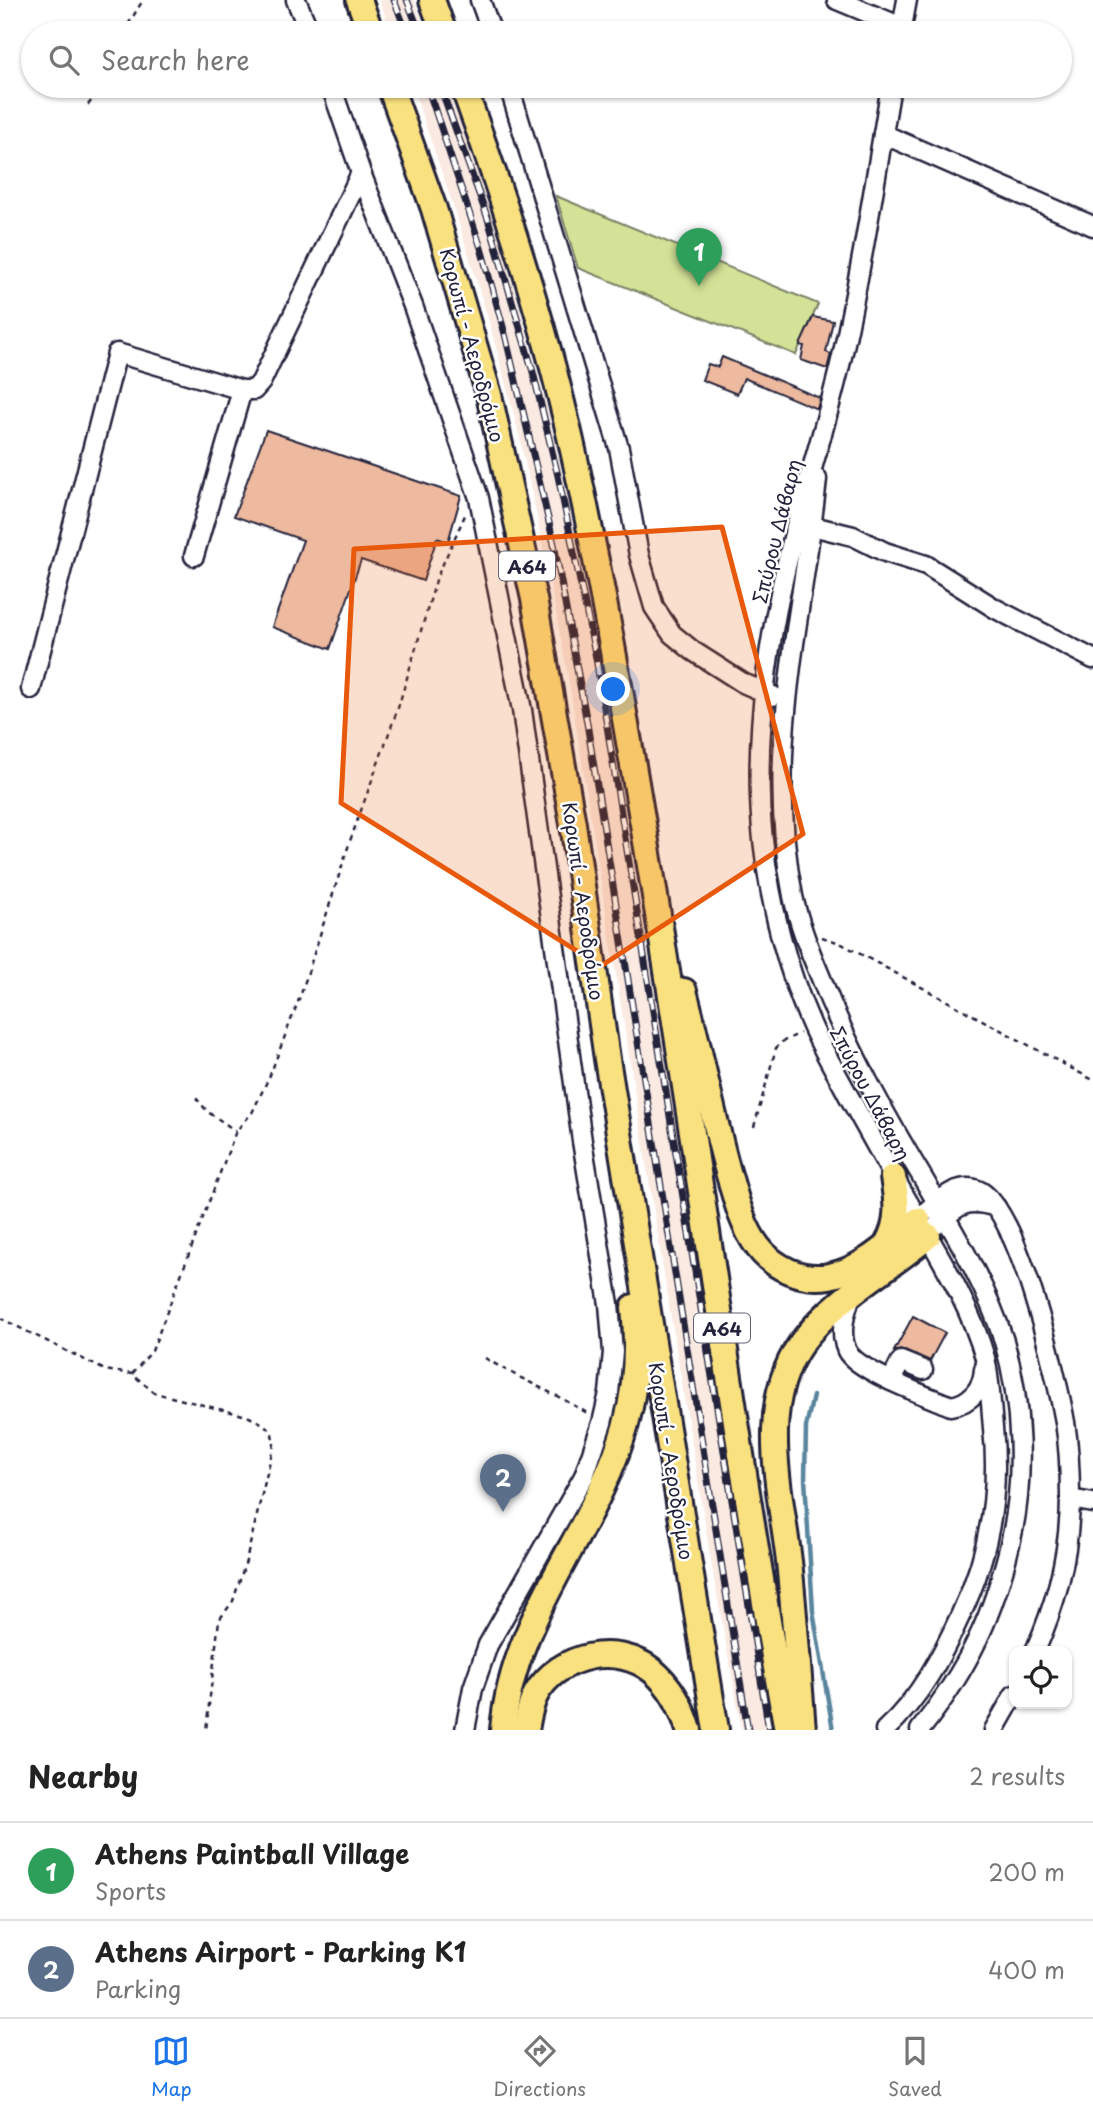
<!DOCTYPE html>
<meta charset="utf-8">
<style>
:root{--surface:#fff;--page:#f2f2f2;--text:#222;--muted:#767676;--line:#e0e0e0;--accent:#1a73e8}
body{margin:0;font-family:"Playpen Sans",sans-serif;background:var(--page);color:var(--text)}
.controls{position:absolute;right:21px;bottom:21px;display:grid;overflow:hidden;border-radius:14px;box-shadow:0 2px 5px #0004}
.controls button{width:63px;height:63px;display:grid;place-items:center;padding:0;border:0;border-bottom:2px solid var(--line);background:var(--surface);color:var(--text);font:35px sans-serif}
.you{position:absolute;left:614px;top:690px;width:24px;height:24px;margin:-18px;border:5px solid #fff;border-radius:50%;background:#1a73e8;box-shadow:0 0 0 10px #1a73e833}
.badge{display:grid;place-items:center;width:46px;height:46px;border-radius:50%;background:var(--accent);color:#fff;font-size:23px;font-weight:700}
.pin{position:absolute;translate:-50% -58px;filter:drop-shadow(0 2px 4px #0008)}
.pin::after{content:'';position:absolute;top:37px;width:24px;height:21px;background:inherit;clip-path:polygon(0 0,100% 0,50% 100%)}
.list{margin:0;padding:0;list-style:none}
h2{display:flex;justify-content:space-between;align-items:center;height:91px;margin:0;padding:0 28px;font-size:30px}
h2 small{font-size:23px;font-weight:400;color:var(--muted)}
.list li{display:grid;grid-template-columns:46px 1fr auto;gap:21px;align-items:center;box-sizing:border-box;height:98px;padding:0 28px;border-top:2px solid var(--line)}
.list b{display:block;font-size:26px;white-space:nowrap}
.list p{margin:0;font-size:23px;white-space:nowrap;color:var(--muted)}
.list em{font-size:23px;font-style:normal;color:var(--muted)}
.icon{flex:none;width:38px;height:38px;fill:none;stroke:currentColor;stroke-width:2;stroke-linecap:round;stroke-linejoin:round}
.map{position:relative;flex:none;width:1093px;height:1730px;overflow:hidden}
.search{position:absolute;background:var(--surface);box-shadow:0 2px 5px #0004;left:21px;right:21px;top:21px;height:77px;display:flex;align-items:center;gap:18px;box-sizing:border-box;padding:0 24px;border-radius:38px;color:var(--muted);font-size:26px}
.sheet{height:287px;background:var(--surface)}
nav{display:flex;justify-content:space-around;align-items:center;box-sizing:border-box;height:98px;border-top:2px solid var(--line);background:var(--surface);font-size:19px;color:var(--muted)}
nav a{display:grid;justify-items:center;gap:4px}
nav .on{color:var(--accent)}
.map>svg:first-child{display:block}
</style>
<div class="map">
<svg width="1093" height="1730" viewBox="0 0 1093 1730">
<rect width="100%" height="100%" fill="#fff"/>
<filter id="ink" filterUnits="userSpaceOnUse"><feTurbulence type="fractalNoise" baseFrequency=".0143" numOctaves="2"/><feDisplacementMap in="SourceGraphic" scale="14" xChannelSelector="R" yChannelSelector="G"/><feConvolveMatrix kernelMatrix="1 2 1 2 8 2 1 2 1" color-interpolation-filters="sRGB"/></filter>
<g filter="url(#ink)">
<g fill="#faeae2">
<polygon points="379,0 414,0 427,33 392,33"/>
<polygon points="412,86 446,86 465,134 503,248 548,411 575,530 615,744 774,1730 742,1730 714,1579 667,1293 567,669 538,522 518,430 490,325 455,211"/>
</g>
<polygon fill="#d2e296" stroke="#7a8268" stroke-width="2" points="556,196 818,304 796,355 578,268"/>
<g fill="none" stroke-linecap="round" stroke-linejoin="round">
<polyline stroke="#5a859e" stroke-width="4.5" points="813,1396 806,1427 805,1479 813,1611 833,1730"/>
</g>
<g fill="#edb99f" stroke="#22223b" stroke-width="2">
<polygon points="813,317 833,321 826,352 831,354 827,369 801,360 804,346 800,345"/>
<polygon points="722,357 820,398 817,409 744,378 737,394 702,380 708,364 718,367"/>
<polygon points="266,430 461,496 448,542 437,538 423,581 361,560 330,649 272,627 303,540 234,516"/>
<polygon points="913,1316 945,1333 930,1361 905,1350 894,1351"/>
</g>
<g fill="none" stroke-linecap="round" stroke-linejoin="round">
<g stroke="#22223b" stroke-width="23">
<g id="minor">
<polyline points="296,0 310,33"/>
<polyline points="480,0 492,33"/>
<polyline points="837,0 902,27"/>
<polyline points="901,33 907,0"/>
<polyline points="331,86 361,173 413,306 479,498 522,710 582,1141 609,1304 613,1352 609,1393 602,1423 584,1476 488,1645 473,1688 465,1730"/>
<polyline points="509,86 619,448 639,555 654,607 672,634 693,651 743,683 773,696"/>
<polyline points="883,134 1093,226"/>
<path d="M817,479C802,622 764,751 793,896C799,925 810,952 821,978C848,1049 885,1115 924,1180C954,1232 986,1284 1004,1341C1022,1402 1025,1479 1011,1540C994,1615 968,1669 920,1730"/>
<polyline points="800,523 853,536 885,552 926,565 996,609 1093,659"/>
<polyline points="194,556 242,390"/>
<polyline points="31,689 117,353 242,390 254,390 261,382 361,173"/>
<path d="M928,1210C942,1198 960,1181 980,1191C1019,1211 1057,1378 1065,1422C1069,1447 1070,1472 1070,1497C1070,1551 1057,1602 1035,1651"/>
<path d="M938,1224C958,1204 968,1198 996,1207"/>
<path d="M852,1293C846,1310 838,1332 847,1351C857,1371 929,1397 951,1406C971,1403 983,1388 984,1369"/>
<polyline points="891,1381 901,1361 923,1370"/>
<polyline points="1070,1499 1093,1503"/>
<path d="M885,1730C920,1698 942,1656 961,1614C989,1555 1000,1493 993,1428C991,1405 990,1380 985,1358C971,1308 943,1262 917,1217C893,1177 871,1136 848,1095C836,1072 822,1049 812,1026C786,967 770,904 763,840C751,728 772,612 802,504C816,453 832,403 843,352C863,264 876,174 891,86"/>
<polyline points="994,1730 1014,1695"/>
</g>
</g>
<g stroke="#22223b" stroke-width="30">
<g id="highway">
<polyline points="359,0 371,33"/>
<polyline points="432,0 444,33"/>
<polyline points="390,86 434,209 489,395 534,599 573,824 607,1059 716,1730"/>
<path d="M463,86C505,202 544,321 571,441C600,570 622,700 644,830C695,1130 733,1431 787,1730"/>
<path d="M684,991C700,1050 711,1109 727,1168C735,1195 741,1224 758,1247C774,1268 802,1281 829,1276C863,1270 892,1241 918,1220"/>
<path d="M887,1244C900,1222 897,1201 893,1177"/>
<path d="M503,1730C512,1616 596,1531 626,1424C636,1387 638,1345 634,1307"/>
<path d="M526,1730C528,1718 530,1705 536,1694C559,1654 617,1642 653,1671C672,1687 682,1707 689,1730"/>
<path d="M803,1730C799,1677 795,1624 790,1571C783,1497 754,1409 802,1342C835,1298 886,1271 928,1236"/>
</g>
</g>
<g stroke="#22223b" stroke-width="2.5" stroke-dasharray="5 5" stroke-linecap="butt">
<polyline points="123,33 143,0"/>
<polyline points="88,105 103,86"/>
<polyline points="822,937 840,943 1093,1080"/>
<polyline points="196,1098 208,1112 236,1131"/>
<polyline points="754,1127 776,1048 782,1042 800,1033"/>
<polyline points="0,1318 105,1370 132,1374 155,1393 247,1416 264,1424 272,1434 274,1444 246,1561 233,1601 219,1620 206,1730"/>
<path d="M485,1358C519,1379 556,1393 590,1415"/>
<polyline points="132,1374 152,1351 236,1131 252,1113 270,1075 301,994 350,841 398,708 437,577 466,513"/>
</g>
<use href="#minor" stroke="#fff" stroke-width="18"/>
<use href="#highway" stroke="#fae180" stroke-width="24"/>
<g stroke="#22223b" stroke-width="7">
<g id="rail">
<polyline points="394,0 407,33"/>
<polyline points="407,0 420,33"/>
<polyline points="427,86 481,248 505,334 554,544 587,723 748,1730"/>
<polyline points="440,86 488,219 533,372 558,476 596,658 769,1730"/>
</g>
</g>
<use href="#rail" stroke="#fff" stroke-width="4.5" stroke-dasharray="13" stroke-linecap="butt"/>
</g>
</g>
<path fill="#e8590c" fill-opacity="0.2" stroke="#e8590c" stroke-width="5" stroke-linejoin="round" d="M722,527L803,834L601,966L341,803L354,549Z"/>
<g text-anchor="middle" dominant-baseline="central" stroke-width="5" stroke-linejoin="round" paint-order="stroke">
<g fill="#fff" stroke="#646476" stroke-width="2">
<rect x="499" y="551.5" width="56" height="29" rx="5"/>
<rect x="694" y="1313.5" width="56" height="29" rx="5"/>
</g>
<g font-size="18" font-weight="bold" fill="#22223b">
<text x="527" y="566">Α64</text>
<text x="722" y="1328">Α64</text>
</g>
<g font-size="19" fill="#22223b" stroke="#fff">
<text transform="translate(473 345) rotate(75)">Κορωπί - Αεροδρόμιο</text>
<text transform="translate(776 531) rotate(-76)">Σπύρου Δάβαρη</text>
<text transform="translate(584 901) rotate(82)">Κορωπί - Αεροδρόμιο</text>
<text transform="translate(871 1093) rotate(62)">Σπύρου Δάβαρη</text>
<text transform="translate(672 1461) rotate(81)">Κορωπί - Αεροδρόμιο</text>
</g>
</g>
</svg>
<div class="controls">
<button><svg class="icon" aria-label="locate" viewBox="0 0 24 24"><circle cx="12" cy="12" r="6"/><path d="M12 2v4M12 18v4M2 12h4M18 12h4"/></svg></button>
</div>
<div class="you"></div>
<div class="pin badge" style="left:699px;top:286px;background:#2e9e5b">1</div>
<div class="pin badge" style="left:503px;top:1512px;background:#5c6f8a">2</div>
<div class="search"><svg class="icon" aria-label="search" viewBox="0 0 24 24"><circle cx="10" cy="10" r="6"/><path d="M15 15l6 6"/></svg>Search here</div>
</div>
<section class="sheet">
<h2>Nearby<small>2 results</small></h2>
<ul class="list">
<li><span class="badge" style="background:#2e9e5b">1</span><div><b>Athens Paintball Village</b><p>Sports</p></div><em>200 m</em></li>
<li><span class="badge" style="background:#5c6f8a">2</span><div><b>Athens Airport - Parking K1</b><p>Parking</p></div><em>400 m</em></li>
</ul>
</section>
<nav>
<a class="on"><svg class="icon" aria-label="map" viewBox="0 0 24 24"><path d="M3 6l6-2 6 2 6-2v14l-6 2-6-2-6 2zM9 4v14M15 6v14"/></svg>Map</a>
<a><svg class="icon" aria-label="directions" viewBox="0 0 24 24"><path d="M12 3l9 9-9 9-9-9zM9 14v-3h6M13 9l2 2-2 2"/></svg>Directions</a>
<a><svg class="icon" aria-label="saved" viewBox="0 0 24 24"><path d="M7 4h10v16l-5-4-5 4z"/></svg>Saved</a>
</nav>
